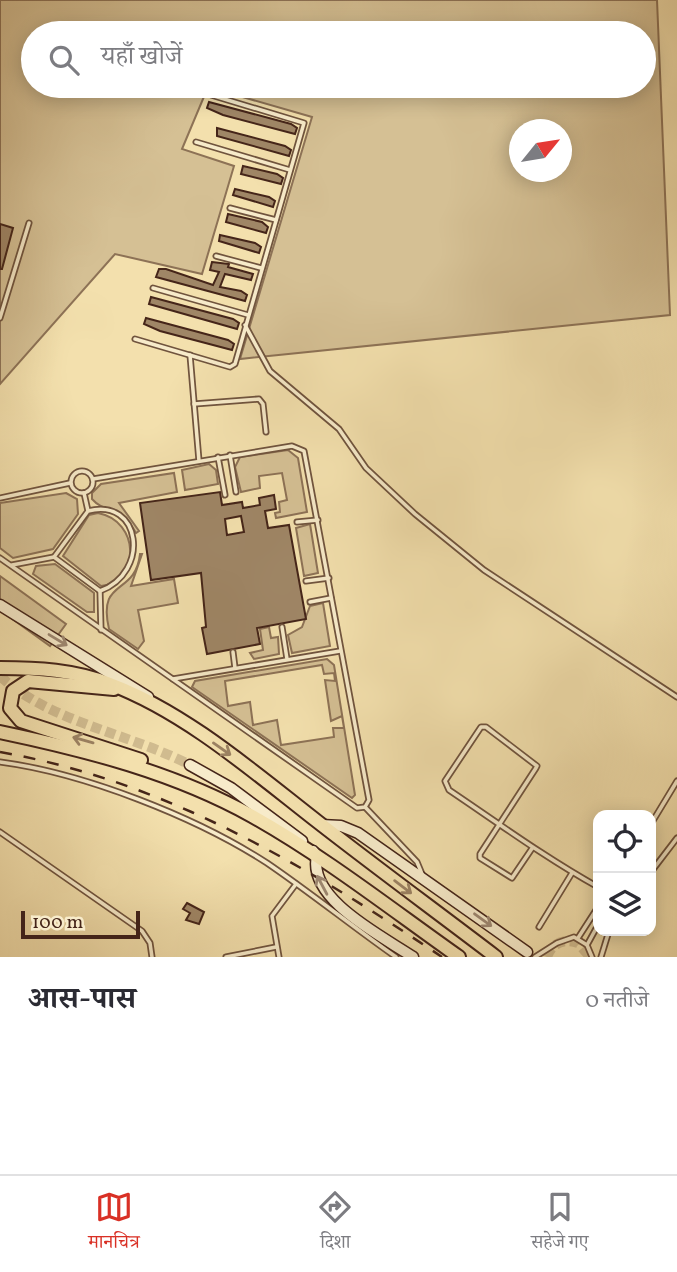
<!DOCTYPE html>
<html lang="hi">
<meta charset="utf-8">
<style>
:root{--surface:#fff;--page:#f7f7f7;--text:#2b2b33;--muted:#7c7c81;--line:#e1e1e2;--accent:#d93025}
body{margin:0;font-family:Vollkorn,"Noto Serif Devanagari",serif;background:var(--page);color:var(--text)}
.controls{position:absolute;right:21px;bottom:21px;display:grid;overflow:hidden;border-radius:14px;box-shadow:0 4px 18px #0003}
.controls button{width:63px;height:63px;display:grid;place-items:center;padding:0;border:0;border-bottom:2px solid var(--line);background:var(--surface);color:var(--text);font:35px sans-serif}
.compass{position:absolute;left:509px;top:119px;width:63px;height:63px;border-radius:50%;background:var(--surface);box-shadow:0 4px 18px #0003;rotate:60deg}
.scale{position:absolute;left:21px;bottom:18px;width:119px;box-sizing:border-box;padding-left:7px;border:4px solid #452519;border-top:0;font-size:19px;line-height:24px;white-space:nowrap;color:#452519;-webkit-text-stroke:5px #f7ebca;paint-order:stroke}
.list{margin:0;padding:0;list-style:none}
h2{display:flex;justify-content:space-between;align-items:center;height:91px;margin:0;padding:0 28px;font-size:30px}
h2 small{font-size:23px;font-weight:400;color:var(--muted)}
.icon{flex:none;width:38px;height:38px;fill:none;stroke:currentColor;stroke-width:2;stroke-linecap:round;stroke-linejoin:round}
.map{position:relative;flex:none;width:677px;height:957px;overflow:hidden}
.search{position:absolute;background:var(--surface);box-shadow:0 4px 18px #0003;left:21px;right:21px;top:21px;height:77px;display:flex;align-items:center;gap:18px;box-sizing:border-box;padding:0 24px;border-radius:38px;color:var(--muted);font-size:26px}
.sheet{height:217px;background:var(--surface)}
nav{display:flex;justify-content:space-around;align-items:center;box-sizing:border-box;height:98px;border-top:2px solid var(--line);background:var(--surface);font-size:19px;color:var(--muted)}
nav a{display:grid;justify-items:center;gap:4px}
nav .on{color:var(--accent)}
.map>svg:first-child{display:block}
</style>
<div class="map">
<svg width="677" height="957" viewBox="0 0 677 957">
<rect width="100%" height="100%" fill="#f3e0ad"/>
<filter id="stains"><feTurbulence type="fractalNoise" baseFrequency=".00286" numOctaves="4"/><feColorMatrix values="0 0 0 0 .2 0 0 0 0 .09 0 0 0 0 .02 0 0 0 .5 -.17"/></filter>
<radialGradient id="worn" r=".72"><stop offset=".6" stop-color="#630" stop-opacity="0"/><stop offset="1" stop-color="#630" stop-opacity=".3"/></radialGradient>
<g fill="#d5c094" stroke="#8d7256" stroke-width="2" fill-rule="evenodd">
<path d="M0,0H657L670,315L240,359L312,117L208,87L182,149L234,166L202,274L115,254L0,384ZM33,33H644V86H33ZM520,130H562V172H520Z"/>
<polygon points="288,450 298,458 307,512 276,518 275,513 280,512 279,502 287,500 282,473 259,476 260,488 241,492 235,467 240,457"/>
<polygon points="209,464 216,470 218,484 185,490 182,470"/>
<path d="M174,473L177,492L119,503L139,531L136,533C118,501 106,515 92,499V493L101,484Z"/>
<polygon points="66,493 77,499 78,514 53,549 13,558 0,548 0,503"/>
<path d="M98,513C140,521 141,581 101,586L63,556L89,515Z"/>
<polygon points="310,524 318,573 304,576 296,528"/>
<path d="M140,554H142L131,586L174,579L178,603L138,610L144,641L138,649L109,629C97,577 135,597 140,554Z"/>
<polygon points="55,564 94,593 94,612 87,612 33,574 36,566"/>
<polygon points="0,576 66,624 50,646 0,610"/>
<polygon points="323,603 330,646 292,653 288,635 302,627 310,606"/>
<polygon points="269,627 271,638 278,637 279,654 254,659 250,653 263,650 260,629"/>
<path d="M327,659L334,665L355,795L352,798L192,687L195,681ZM322,665L324,674L334,673L335,681L325,680L331,721L342,716L344,728H333L334,737L281,745L277,720L253,725L250,702L228,706L225,681Z"/>
</g>
<g fill="#9f8666" stroke="#452519" stroke-width="2" fill-rule="evenodd">
<polygon points="209,102 291,124 297,128 295,134 223,115 207,108"/>
<polygon points="217,128 285,146 291,150 289,156 217,136"/>
<polygon points="243,166 277,174 283,178 281,184 241,174"/>
<polygon points="235,189 269,197 275,201 273,207 233,195"/>
<polygon points="228,214 262,222 268,227 266,233 226,222"/>
<polygon points="0,224 13,228 2,269 0,269"/>
<polygon points="220,235 255,243 261,247 259,253 219,241"/>
<polygon points="212,262 229,264 228,267 253,274 251,280 225,274 220,287 241,291 247,295 245,301 156,277 159,269 166,269 213,285 219,272 210,270"/>
<polygon points="151,297 233,319 239,323 237,329 149,304"/>
<polygon points="146,318 228,340 234,344 232,350 160,331 144,324"/>
<path d="M220,492L222,505L242,502L243,508L260,505L259,498L274,495L276,509L265,511L268,528L289,525L306,619L257,628L260,644L207,654L202,628L206,627L201,573L151,580L140,503ZM241,516L244,532L227,535L225,519Z"/>
<polygon points="187,903 204,912 199,924 186,920 190,913 183,909"/>
</g>
<g fill="none" stroke-linecap="round" stroke-linejoin="round">
<g stroke="#d0bb8f" stroke-width="10" stroke-dasharray="10 5" stroke-linecap="butt">
<path d="M0,676C51,723 129,733 190,765"/>
<path d="M547,957C552,943 564,938 578,943L590,957"/>
</g>
<g stroke="#70543e" stroke-width="7">
<g id="lane">
<polyline points="196,142 290,170"/>
<polyline points="230,208 276,220"/>
<polyline points="216,256 261,268"/>
<polyline points="153,288 248,315"/>
<polyline points="0,318 29,223"/>
<polyline points="245,325 270,371 339,429 366,468 415,514 484,570 677,697"/>
<polyline points="135,339 230,367 235,364 304,123 211,95"/>
<polyline points="190,355 199,461"/>
<polyline points="194,404 259,399 263,404 266,432"/>
<polyline points="230,455 236,492"/>
<polyline points="218,457 225,495"/>
<circle cx="82" cy="482" r="11"/>
<path d="M84,493L88,511L54,557L100,591C151,572 141,497 88,511"/>
<polyline points="0,498 70,483"/>
<polyline points="297,522 318,520"/>
<polyline points="0,558 357,808 365,807 369,800 304,451 292,446 93,479"/>
<polyline points="12,565 54,557"/>
<polyline points="306,581 329,578"/>
<polyline points="100,591 101,630"/>
<polyline points="310,602 331,598"/>
<polyline points="282,627 287,659"/>
<polyline points="233,652 235,668"/>
<polyline points="173,679 340,651"/>
<path d="M0,762C84,773 196,817 267,863C311,893 353,927 396,957"/>
<polyline points="365,807 417,862 422,874"/>
<polyline points="651,824 677,781"/>
<polyline points="0,832 142,931 150,943 152,957"/>
<path d="M533,847L512,878L480,858V854L536,768L537,766L486,727H481L445,781L449,790C498,823 546,858 598,887"/>
<polyline points="651,872 677,838"/>
<polyline points="539,927 572,873"/>
<polyline points="578,938 598,907"/>
<polyline points="587,945 598,925"/>
<polyline points="226,957 276,947"/>
<polyline points="279,957 272,916 296,884"/>
<polyline points="535,957 557,943 574,937 587,945 592,957"/>
<polyline points="601,957 609,931"/>
</g>
</g>
<g stroke="#452519" stroke-width="13">
<g id="secondary">
<polyline points="0,605 148,697"/>
<polyline points="190,765 231,788 302,841"/>
<polyline points="321,825 341,826 358,833 527,952"/>
<path d="M313,851L317,856C307,899 382,936 413,957"/>
</g>
</g>
<g stroke="#452519" stroke-width="16">
<g id="highway">
<path d="M0,668C37,668 75,670 110,684C185,712 255,773 318,822C377,868 437,912 496,957"/>
<polyline points="114,689 28,681 13,691 10,708 21,721 141,760"/>
<path d="M0,732C86,750 175,773 252,816C325,857 391,909 459,957"/>
</g>
</g>
<use href="#lane" stroke="#f7ebca" stroke-width="3.5"/>
<use href="#secondary" stroke="#f7ebca" stroke-width="10"/>
<use href="#highway" stroke="#f3e0ad" stroke-width="12"/>
<path stroke="#452519" stroke-width="2.5" stroke-dasharray="12 12" stroke-linecap="butt" d="M0,752C165,781 305,865 442,957"/>
</g>
<defs><path id="oneway-shaft" d="M-6 0H5M1.5-3L5.5 0L1.5 3" fill="none" stroke-width="1.6" stroke-linecap="round" stroke-linejoin="round" transform="scale(1.75)"/></defs>
<g stroke="#9e8872">
<use href="#oneway-shaft" transform="translate(58 640) rotate(31)"/>
<use href="#oneway-shaft" transform="translate(322 885) rotate(-118)"/>
<use href="#oneway-shaft" transform="translate(483 920) rotate(36)"/>
</g>
<g stroke="#9c8263">
<use href="#oneway-shaft" transform="translate(83 740) rotate(-164)"/>
<use href="#oneway-shaft" transform="translate(222 749) rotate(35)"/>
<use href="#oneway-shaft" transform="translate(403 887) rotate(37)"/>
</g>
<rect width="100%" height="100%" filter="url(#stains)"/>
<rect width="100%" height="100%" fill="url(#worn)"/>
</svg>
<div class="controls">
<button><svg class="icon" aria-label="locate" viewBox="0 0 24 24"><circle cx="12" cy="12" r="6"/><path d="M12 2v4M12 18v4M2 12h4M18 12h4"/></svg></button>
<button><svg class="icon" aria-label="layers" viewBox="0 0 24 24"><path d="M12 4l9 5-9 5-9-5zM3 14l9 5 9-5"/></svg></button>
</div>
<svg class="compass" viewBox="-18 -18 36 36"><path d="M0-13l5 13h-10z" fill="#e53935"/><path d="M0 13l5-13h-10z" fill="#7c7c81"/></svg>
<div class="scale">100 m</div>
<div class="search"><svg class="icon" aria-label="search" viewBox="0 0 24 24"><circle cx="10" cy="10" r="6"/><path d="M15 15l6 6"/></svg>यहाँ खोजें</div>
</div>
<section class="sheet">
<h2>आस-पास<small>0 नतीजे</small></h2>
<ul class="list">
</ul>
</section>
<nav>
<a class="on"><svg class="icon" aria-label="map" viewBox="0 0 24 24"><path d="M3 6l6-2 6 2 6-2v14l-6 2-6-2-6 2zM9 4v14M15 6v14"/></svg>मानचित्र</a>
<a><svg class="icon" aria-label="directions" viewBox="0 0 24 24"><path d="M12 3l9 9-9 9-9-9zM9 14v-3h6M13 9l2 2-2 2"/></svg>दिशा</a>
<a><svg class="icon" aria-label="saved" viewBox="0 0 24 24"><path d="M7 4h10v16l-5-4-5 4z"/></svg>सहेजे गए</a>
</nav>
